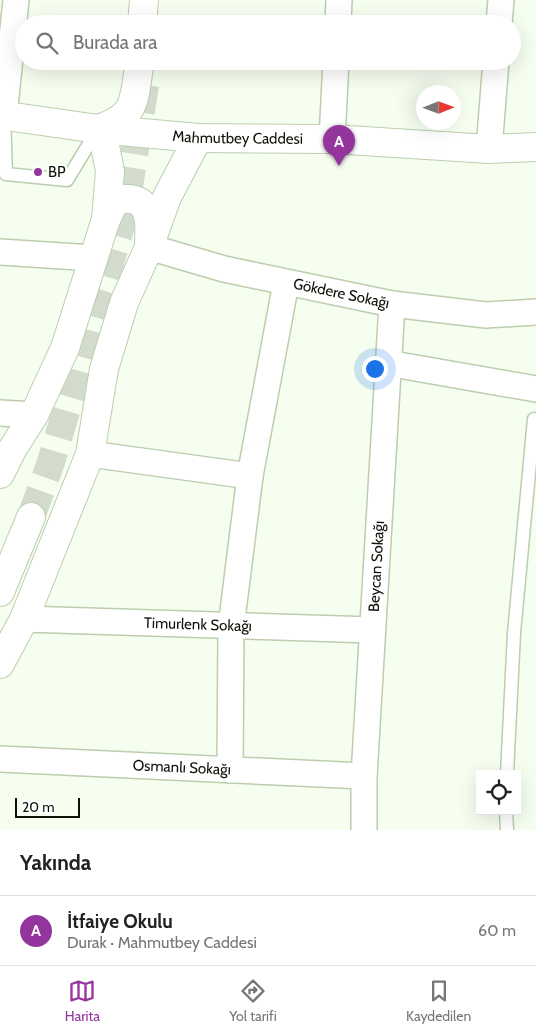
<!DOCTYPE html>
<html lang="tr">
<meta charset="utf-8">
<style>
:root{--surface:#fff;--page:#f2f2f2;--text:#222;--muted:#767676;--line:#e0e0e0;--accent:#94349d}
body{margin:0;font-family:Cabin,sans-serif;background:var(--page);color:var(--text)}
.controls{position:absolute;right:15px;bottom:15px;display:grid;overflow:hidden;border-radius:0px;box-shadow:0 5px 20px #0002}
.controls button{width:45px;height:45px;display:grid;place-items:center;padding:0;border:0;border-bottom:1px solid var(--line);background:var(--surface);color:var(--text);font:25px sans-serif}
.compass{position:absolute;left:416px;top:85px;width:45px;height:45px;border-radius:50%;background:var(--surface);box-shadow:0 5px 20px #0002;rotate:89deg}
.scale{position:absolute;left:15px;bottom:12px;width:65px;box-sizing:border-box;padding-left:5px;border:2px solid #0c1207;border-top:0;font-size:14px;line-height:18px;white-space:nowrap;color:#0c1207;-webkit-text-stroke:4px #fff;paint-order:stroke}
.you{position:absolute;left:374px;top:368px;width:18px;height:18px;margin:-12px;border:4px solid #fff;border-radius:50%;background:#1a73e8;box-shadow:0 0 0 8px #1a73e833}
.badge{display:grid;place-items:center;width:32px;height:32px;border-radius:50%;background:var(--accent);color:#fff;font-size:16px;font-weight:700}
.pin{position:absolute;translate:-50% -41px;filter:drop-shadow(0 1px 2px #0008)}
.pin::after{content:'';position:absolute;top:26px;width:18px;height:15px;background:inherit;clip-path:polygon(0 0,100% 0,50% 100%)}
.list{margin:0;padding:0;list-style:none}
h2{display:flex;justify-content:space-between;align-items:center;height:65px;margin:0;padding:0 20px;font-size:21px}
h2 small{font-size:16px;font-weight:400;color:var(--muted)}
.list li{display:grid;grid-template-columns:32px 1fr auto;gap:15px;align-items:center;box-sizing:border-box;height:70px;padding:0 20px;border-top:1px solid var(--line)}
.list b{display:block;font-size:19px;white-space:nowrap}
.list p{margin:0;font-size:16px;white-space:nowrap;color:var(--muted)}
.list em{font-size:16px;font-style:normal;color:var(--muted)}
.icon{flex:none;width:28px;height:28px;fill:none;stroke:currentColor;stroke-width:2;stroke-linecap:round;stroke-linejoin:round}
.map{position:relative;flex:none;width:536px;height:830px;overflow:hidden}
.search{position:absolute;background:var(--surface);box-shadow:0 5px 20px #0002;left:15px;right:15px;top:15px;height:55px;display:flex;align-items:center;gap:12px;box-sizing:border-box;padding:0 18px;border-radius:28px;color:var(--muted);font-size:19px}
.sheet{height:135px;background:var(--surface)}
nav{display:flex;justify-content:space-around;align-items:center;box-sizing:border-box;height:70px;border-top:1px solid var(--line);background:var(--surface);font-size:14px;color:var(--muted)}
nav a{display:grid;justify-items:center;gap:2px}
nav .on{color:var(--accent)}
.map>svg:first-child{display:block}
</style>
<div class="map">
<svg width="536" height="830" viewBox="0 0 536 830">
<rect width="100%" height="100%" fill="#f6fef0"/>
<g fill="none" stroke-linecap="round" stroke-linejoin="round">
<polyline stroke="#d3dbcd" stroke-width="28" stroke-dasharray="28 14" stroke-linecap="butt" points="31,517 51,462 125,212 146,79"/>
<g stroke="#bccead" stroke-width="15">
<g id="lane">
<polyline points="4,116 6,174 67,180 98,129"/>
<polyline points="507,774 514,633 534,419"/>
<polyline points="506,811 507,830"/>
</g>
</g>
<g stroke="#bccead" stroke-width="28">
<g id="street">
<polyline points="338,24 339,0"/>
<polyline points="499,24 501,0"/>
<polyline points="4,116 16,0"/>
<polyline points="332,139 336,61"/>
<polyline points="489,149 496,61"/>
<path id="s1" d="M149,247L224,269L392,304L486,315L536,312"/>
<polyline points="0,252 93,258"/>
<polyline points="387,363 536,389"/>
<polyline points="0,413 34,415"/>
<polyline points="90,454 250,476"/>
<path id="s2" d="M24,619L372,630"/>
<path id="s3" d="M0,759L364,776"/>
<polyline points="230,770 231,627 250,476 286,283"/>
<path id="s4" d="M364,830V776L392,304"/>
</g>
</g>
<g stroke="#bccead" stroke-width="30">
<g id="secondary">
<polyline points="142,24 144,0"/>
<path id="s5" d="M0,115L98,129L198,138L332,139L489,149L536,147"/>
<path d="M98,129C139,116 133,99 140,61"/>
<path d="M106,219C109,214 112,205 116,201C120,198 126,199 131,199C151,202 150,225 149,241"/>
<polyline points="0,474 13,448 34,415 65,348 106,219 110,171 104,141 98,129"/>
<polyline points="0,592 31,517"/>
<polyline points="0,664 24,619 90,454 104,369 124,303 149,247 167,197 198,138"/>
</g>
</g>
<use href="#lane" stroke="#fff" stroke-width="12"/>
<use href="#street" stroke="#fff" stroke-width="25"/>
<use href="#secondary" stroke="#fff" stroke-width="28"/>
</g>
<circle fill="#94349d" stroke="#fff" stroke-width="2" cx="38" cy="172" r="5"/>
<g text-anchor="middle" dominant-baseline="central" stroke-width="4.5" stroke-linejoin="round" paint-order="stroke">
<g font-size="15" fill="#0c1207" stroke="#fff">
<text stroke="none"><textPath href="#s5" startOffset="239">Mahmutbey Caddesi</textPath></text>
<text stroke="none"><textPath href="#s1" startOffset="198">Gökdere Sokağı</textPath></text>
<text stroke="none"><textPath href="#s4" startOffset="264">Beycan Sokağı</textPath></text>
<text stroke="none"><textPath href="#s2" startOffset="174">Timurlenk Sokağı</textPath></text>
<text stroke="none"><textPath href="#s3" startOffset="182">Osmanlı Sokağı</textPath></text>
</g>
<g font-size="15" fill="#0c1207" stroke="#fff" text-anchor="start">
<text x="48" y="172">BP</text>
</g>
</g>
</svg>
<div class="controls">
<button><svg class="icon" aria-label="locate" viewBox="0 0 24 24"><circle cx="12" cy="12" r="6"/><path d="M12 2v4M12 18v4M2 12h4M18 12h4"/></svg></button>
</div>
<svg class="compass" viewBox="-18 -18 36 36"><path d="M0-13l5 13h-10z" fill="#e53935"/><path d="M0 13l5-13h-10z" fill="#767676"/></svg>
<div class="scale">20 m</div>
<div class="you"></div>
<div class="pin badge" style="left:339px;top:166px">A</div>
<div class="search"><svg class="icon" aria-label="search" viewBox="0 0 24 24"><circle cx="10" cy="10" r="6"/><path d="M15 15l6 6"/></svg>Burada ara</div>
</div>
<section class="sheet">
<h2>Yakında<small></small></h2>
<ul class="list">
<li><span class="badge">A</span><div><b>İtfaiye Okulu</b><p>Durak · Mahmutbey Caddesi</p></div><em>60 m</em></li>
</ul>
</section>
<nav>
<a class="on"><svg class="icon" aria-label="map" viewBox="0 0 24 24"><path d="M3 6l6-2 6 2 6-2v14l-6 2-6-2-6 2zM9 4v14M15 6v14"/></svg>Harita</a>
<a><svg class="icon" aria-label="directions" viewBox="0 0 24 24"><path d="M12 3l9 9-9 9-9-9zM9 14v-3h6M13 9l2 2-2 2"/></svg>Yol tarifi</a>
<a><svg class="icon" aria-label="saved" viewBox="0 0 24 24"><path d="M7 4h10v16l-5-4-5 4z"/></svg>Kaydedilen</a>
</nav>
